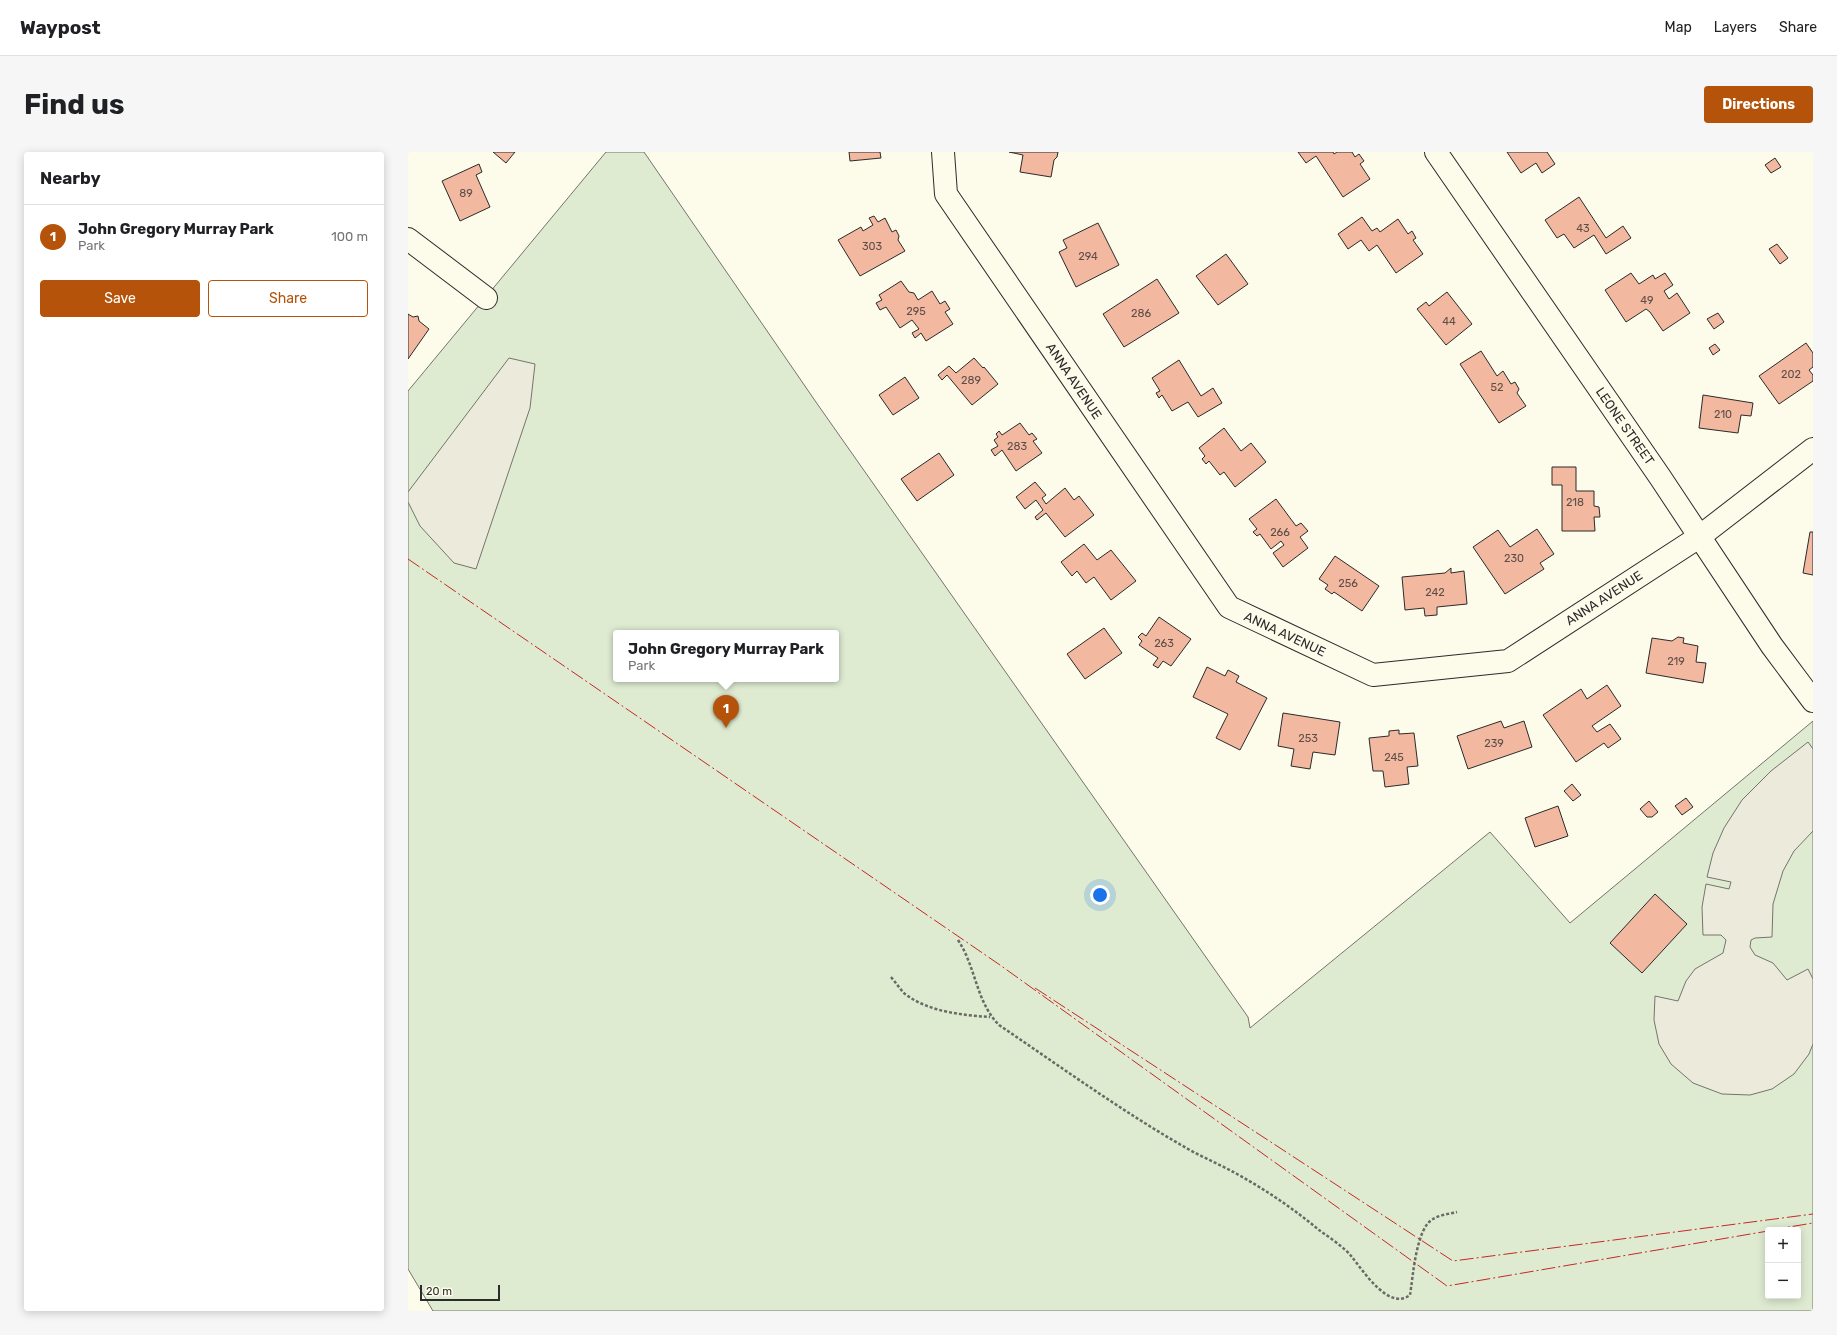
<!DOCTYPE html>
<meta charset="utf-8">
<style>
:root{--surface:#fff;--page:#f6f6f6;--text:#202124;--muted:#757577;--line:#e0e0e0;--accent:#b45309}
body{margin:0;font-family:Rubik,sans-serif;background:var(--page);color:var(--text)}
.controls{position:absolute;right:12px;bottom:12px;display:grid;overflow:hidden;border-radius:4px;box-shadow:0 2px 10px #0003}
.controls button{width:36px;height:36px;display:grid;place-items:center;padding:0;border:0;border-bottom:1px solid var(--line);background:var(--surface);color:var(--text);font:20px sans-serif}
.scale{position:absolute;left:12px;bottom:10px;width:80px;box-sizing:border-box;padding-left:4px;border:2px solid #2b2b2b;border-top:0;font-size:11px;line-height:14px;white-space:nowrap;color:#2b2b2b;-webkit-text-stroke:3px #fdfbea;paint-order:stroke}
.you{position:absolute;left:692px;top:743px;width:14px;height:14px;margin:-10px;border:3px solid #fff;border-radius:50%;background:#1a73e8;box-shadow:0 0 0 6px #1a73e833}
.badge{display:grid;place-items:center;width:26px;height:26px;border-radius:50%;background:var(--accent);color:#fff;font-size:13px;font-weight:700}
.pin{position:absolute;translate:-50% -33px;filter:drop-shadow(0 1px 2px #0008)}
.pin::after{content:'';position:absolute;top:21px;width:14px;height:12px;background:inherit;clip-path:polygon(0 0,100% 0,50% 100%)}
.popup{position:absolute;left:205px;top:478px;width:226px;height:52px;box-sizing:border-box;display:grid;place-content:center;border-radius:4px;background:var(--surface);filter:drop-shadow(0 1px 3px #0005);font-size:13px;white-space:nowrap;color:var(--muted)}
.popup b{font-size:15px;color:var(--text)}
.popup::after{content:'';position:absolute;left:50%;top:100%;margin-left:-8px;border:8px solid transparent;border-top-color:var(--surface)}
.list{margin:0;padding:0;list-style:none}
h2{display:flex;justify-content:space-between;align-items:center;height:52px;margin:0;padding:0 16px;font-size:17px}
h2 small{font-size:13px;font-weight:400;color:var(--muted)}
.list li{display:grid;grid-template-columns:26px 1fr auto;gap:12px;align-items:center;box-sizing:border-box;height:64px;padding:0 16px;border-top:1px solid var(--line)}
.list b{display:block;font-size:15px;white-space:nowrap}
.list p{margin:0;font-size:13px;white-space:nowrap;color:var(--muted)}
.list em{font-size:13px;font-style:normal;color:var(--muted)}
.actions{display:flex;gap:8px;padding:12px 16px}
.actions a{flex:1;padding:9px 0;border:1px solid var(--accent);border-radius:4px;text-align:center;font-size:14px;color:var(--accent)}
.actions .main{background:var(--accent);color:#fff}
.map{position:relative;flex:none;width:1405px;height:1159px;overflow:hidden;border-radius:4px}
header{display:flex;align-items:center;gap:24px;box-sizing:border-box;height:56px;padding:0 20px;background:var(--surface);border-bottom:1px solid var(--line)}
header strong{font-size:19px}
nav{display:flex;gap:22px;margin-inline-start:auto;font-size:14px}
.intro{display:flex;align-items:center;justify-content:space-between;box-sizing:border-box;height:96px;padding:0 24px}
h1{margin:0;font-size:28px}
.button{padding:10px 18px;border-radius:4px;background:var(--accent);color:#fff;font-size:14px;font-weight:700}
main{display:flex;gap:24px;padding:0 24px}
aside{flex:1;background:var(--surface);border-radius:4px;box-shadow:0 2px 10px #0003}
.map>svg:first-child{display:block}
</style>
<header>
<strong>Waypost</strong>
<nav><a>Map</a><a>Layers</a><a>Share</a></nav>
</header>
<div class="intro"><h1>Find us</h1><a class="button">Directions</a></div>
<main>
<aside>
<h2>Nearby<small></small></h2>
<ul class="list">
<li><span class="badge">1</span><div><b>John Gregory Murray Park</b><p>Park</p></div><em>100 m</em></li>
</ul>
<div class="actions"><a class="main">Save</a><a>Share</a></div>
</aside>
<div class="map">
<svg width="1405" height="1159" viewBox="0 0 1405 1159">
<rect width="100%" height="100%" fill="#fdfbea"/>
<path fill="#deebd1" stroke="#74746e" fill-rule="evenodd" d="M198,0H236L410,253L840,865L842,876L1082,680L1162,771L1405,569V1159H25L0,1117V239ZM208,481H428V527H208ZM1360,1078H1390V1144H1360Z"/>
<g fill="#eceadb" stroke="#74746e">
<polygon points="101,206 127,212 122,256 68,417 46,411 12,374 0,350 0,340"/>
<polygon points="1400,590 1405,597 1405,679 1386,699 1375,719 1365,752 1364,785 1347,786 1343,788 1342,795 1347,803 1365,811 1379,828 1400,817 1405,827 1405,892 1401,902 1386,922 1364,937 1342,943 1314,942 1285,931 1263,912 1251,892 1246,868 1247,844 1270,849 1278,829 1287,817 1315,801 1318,788 1313,783 1295,783 1294,755 1298,732 1321,737 1323,730 1299,725 1305,701 1316,676 1334,648 1363,619"/>
</g>
<g fill="#f2b8a0" stroke="#2b2b2b">
<polygon points="85,0 107,0 98,11"/>
<polygon points="441,0 472,0 473,6 442,9"/>
<polygon points="601,0 650,0 649,5 646,8 643,25 612,20 615,3"/>
<polygon points="890,0 925,0 926,2 929,0 944,0 947,5 951,2 956,9 952,12 962,27 935,45 908,4 898,11"/>
<polygon points="1099,0 1139,0 1147,12 1134,21 1128,11 1113,21"/>
<polygon points="1367,6 1373,15 1363,21 1357,13"/>
<polygon points="71,12 74,20 68,23 82,55 52,69 34,29"/>
<polygon points="1171,45 1198,86 1215,74 1223,86 1198,102 1186,83 1166,96 1156,82 1149,86 1137,68"/>
<polygon points="466,64 470,70 477,66 484,80 488,78 491,84 490,88 497,99 452,124 430,88 453,75 455,79 465,73 461,66"/>
<polygon points="954,65 964,79 969,76 972,80 990,67 1000,82 1004,79 1008,86 1005,88 1015,102 988,121 969,93 961,99 953,88 940,97 930,82"/>
<polygon points="690,71 711,113 668,135 651,100 659,96 655,88"/>
<polygon points="1369,92 1380,106 1372,112 1361,97"/>
<polygon points="818,102 840,132 810,153 788,124"/>
<polygon points="1223,121 1231,132 1245,123 1247,127 1257,121 1265,133 1256,139 1261,147 1269,141 1282,161 1255,179 1242,160 1238,157 1218,170 1197,138"/>
<polygon points="749,127 771,161 716,195 695,162"/>
<polygon points="493,129 501,140 506,141 510,148 524,139 532,152 537,149 542,157 537,160 545,172 518,189 513,181 507,186 504,181 511,177 504,168 492,176 478,155 472,158 468,151 474,148 471,143"/>
<polygon points="1039,140 1064,172 1038,193 1009,157 1018,150 1021,154"/>
<polygon points="1310,161 1316,170 1306,177 1299,167"/>
<polygon points="0,162 5,165 10,164 11,169 21,177 0,207"/>
<polygon points="1398,191 1405,201 1405,215 1401,218 1405,223 1405,229 1371,252 1351,224"/>
<polygon points="1307,192 1312,198 1305,203 1301,196"/>
<polygon points="1073,199 1089,224 1095,219 1103,232 1107,230 1111,237 1109,241 1118,254 1091,271 1052,212"/>
<polygon points="566,206 575,216 576,215 590,232 564,253 539,223 534,228 530,223 541,214 548,221"/>
<polygon points="771,208 793,244 805,236 814,251 790,265 780,250 764,259 754,243 751,246 748,241 752,239 744,226"/>
<polygon points="497,225 511,246 485,263 471,243"/>
<polygon points="1295,243 1345,251 1343,264 1333,263 1330,281 1291,276"/>
<polygon points="612,271 621,283 624,281 629,287 625,289 634,301 608,319 594,298 587,304 583,298 590,294 586,288 590,285 588,282 591,279 594,283"/>
<polygon points="816,276 833,299 843,291 858,310 827,335 816,320 812,323 801,309 798,312 794,307 797,304 791,296"/>
<polygon points="531,301 546,323 509,349 493,327"/>
<polygon points="1144,315 1168,315 1168,339 1186,339 1186,354 1191,355 1192,365 1186,365 1187,379 1154,379 1154,333 1144,333"/>
<polygon points="627,330 638,343 634,346 638,352 657,336 666,348 671,344 686,363 657,385 638,361 629,368 627,365 635,358 628,348 617,357 608,345"/>
<polygon points="868,347 888,374 893,371 900,379 892,385 900,396 875,415 865,401 876,393 873,389 863,397 852,382 849,384 845,380 849,377 841,367"/>
<polygon points="1129,377 1146,402 1132,411 1136,417 1097,442 1065,395 1090,378 1102,395"/>
<polygon points="1402,380 1405,380 1405,423 1395,421"/>
<polygon points="676,392 689,408 703,398 728,429 703,448 686,425 678,431 669,419 664,424 653,410"/>
<polygon points="927,404 971,434 954,459 926,440 924,442 917,437 920,433 911,427"/>
<polygon points="1043,416 1043,421 1056,419 1059,452 1029,455 1029,463 1017,464 1016,456 997,458 994,425 1037,421"/>
<polygon points="751,465 783,487 763,514 755,509 750,516 745,513 750,506 731,493 734,489 730,485 734,481 738,484"/>
<polygon points="696,476 714,501 677,527 659,502"/>
<polygon points="1270,485 1276,486 1275,491 1290,494 1288,510 1298,511 1295,531 1238,521 1244,486 1264,489"/>
<polygon points="799,515 817,524 820,518 831,524 828,530 859,546 832,598 808,586 820,562 785,545"/>
<polygon points="1199,533 1213,554 1184,574 1189,580 1202,572 1213,587 1200,596 1196,591 1168,610 1135,563 1173,537 1179,547"/>
<polygon points="875,561 932,570 927,603 905,600 902,617 883,614 886,597 870,594"/>
<polygon points="1093,569 1096,576 1116,569 1124,595 1060,617 1049,584"/>
<polygon points="991,578 991,582 1006,581 1010,614 999,615 1001,632 977,635 975,619 965,619 961,586 981,584 981,579"/>
<polygon points="1164,632 1173,643 1165,649 1156,639"/>
<polygon points="1278,646 1285,655 1274,663 1267,654"/>
<polygon points="1241,649 1250,660 1244,665 1239,665 1232,657"/>
<polygon points="1150,654 1160,684 1127,695 1117,666"/>
<polygon points="1247,742 1279,772 1234,821 1202,791"/>
</g>
<g fill="none" stroke-linecap="round" stroke-linejoin="round">
<g stroke="#2b2b2b" stroke-width="24">
<g id="minor">
<polyline points="535,0 538,42 821,455 965,523 1100,509 1291,385 1405,297"/>
<polyline points="1028,0 1252,325 1364,494 1405,549"/>
<polyline points="0,87 78,146"/>
</g>
</g>
<g stroke="#6a6964" stroke-width="2.5" stroke-dasharray="3 2" stroke-linecap="butt">
<path d="M550,788C568,815 568,850 591,873C653,915 715,960 780,997C796,1006 813,1013 829,1022C858,1038 886,1057 911,1078C922,1086 936,1095 944,1105C956,1120 981,1159 1002,1143C1005,1125 1008,1076 1025,1067C1031,1063 1041,1062 1049,1060"/>
<path d="M483,825C488,831 492,837 497,842C521,860 554,863 582,865"/>
</g>
<use href="#minor" stroke="#fdfbea" stroke-width="22"/>
<g stroke="#c62828" stroke-width="1" stroke-dasharray="14 3 2 3" stroke-linecap="butt">
<polyline points="0,407 592,813 1039,1134 1360,1079"/>
<polyline points="627,836 1045,1109 1405,1062"/>
<polyline points="1363,1078 1405,1071"/>
</g>
</g>
<g text-anchor="middle" dominant-baseline="central" stroke-width="3" stroke-linejoin="round" paint-order="stroke">
<g font-size="11" fill="#5d4e48">
<text x="58" y="41">89</text>
<text x="1175" y="76">43</text>
<text x="464" y="94">303</text>
<text x="680" y="104">294</text>
<text x="1239" y="148">49</text>
<text x="508" y="159">295</text>
<text x="733" y="161">286</text>
<text x="1041" y="169">44</text>
<text x="1383" y="222">202</text>
<text x="563" y="228">289</text>
<text x="1089" y="235">52</text>
<text x="1315" y="262">210</text>
<text x="609" y="294">283</text>
<text x="1167" y="350">218</text>
<text x="872" y="380">266</text>
<text x="1106" y="406">230</text>
<text x="940" y="431">256</text>
<text x="1027" y="440">242</text>
<text x="756" y="491">263</text>
<text x="1268" y="509">219</text>
<text x="900" y="586">253</text>
<text x="1086" y="591">239</text>
<text x="986" y="605">245</text>
</g>
<g font-size="13" fill="#2b2b2b" stroke="#fdfbea">
<text transform="translate(666 229) rotate(56)">ANNA AVENUE</text>
<text transform="translate(1217 274) rotate(55)">LEONE STREET</text>
<text transform="translate(1196 446) rotate(-33)">ANNA AVENUE</text>
<text transform="translate(877 482) rotate(25)">ANNA AVENUE</text>
</g>
</g>
</svg>
<div class="controls">
<button>+</button>
<button>−</button>
</div>
<div class="scale">20 m</div>
<div class="you"></div>
<div class="pin badge" style="left:318px;top:576px">1</div>
<div class="popup"><b>John Gregory Murray Park</b>Park</div>
</div>
</main>
